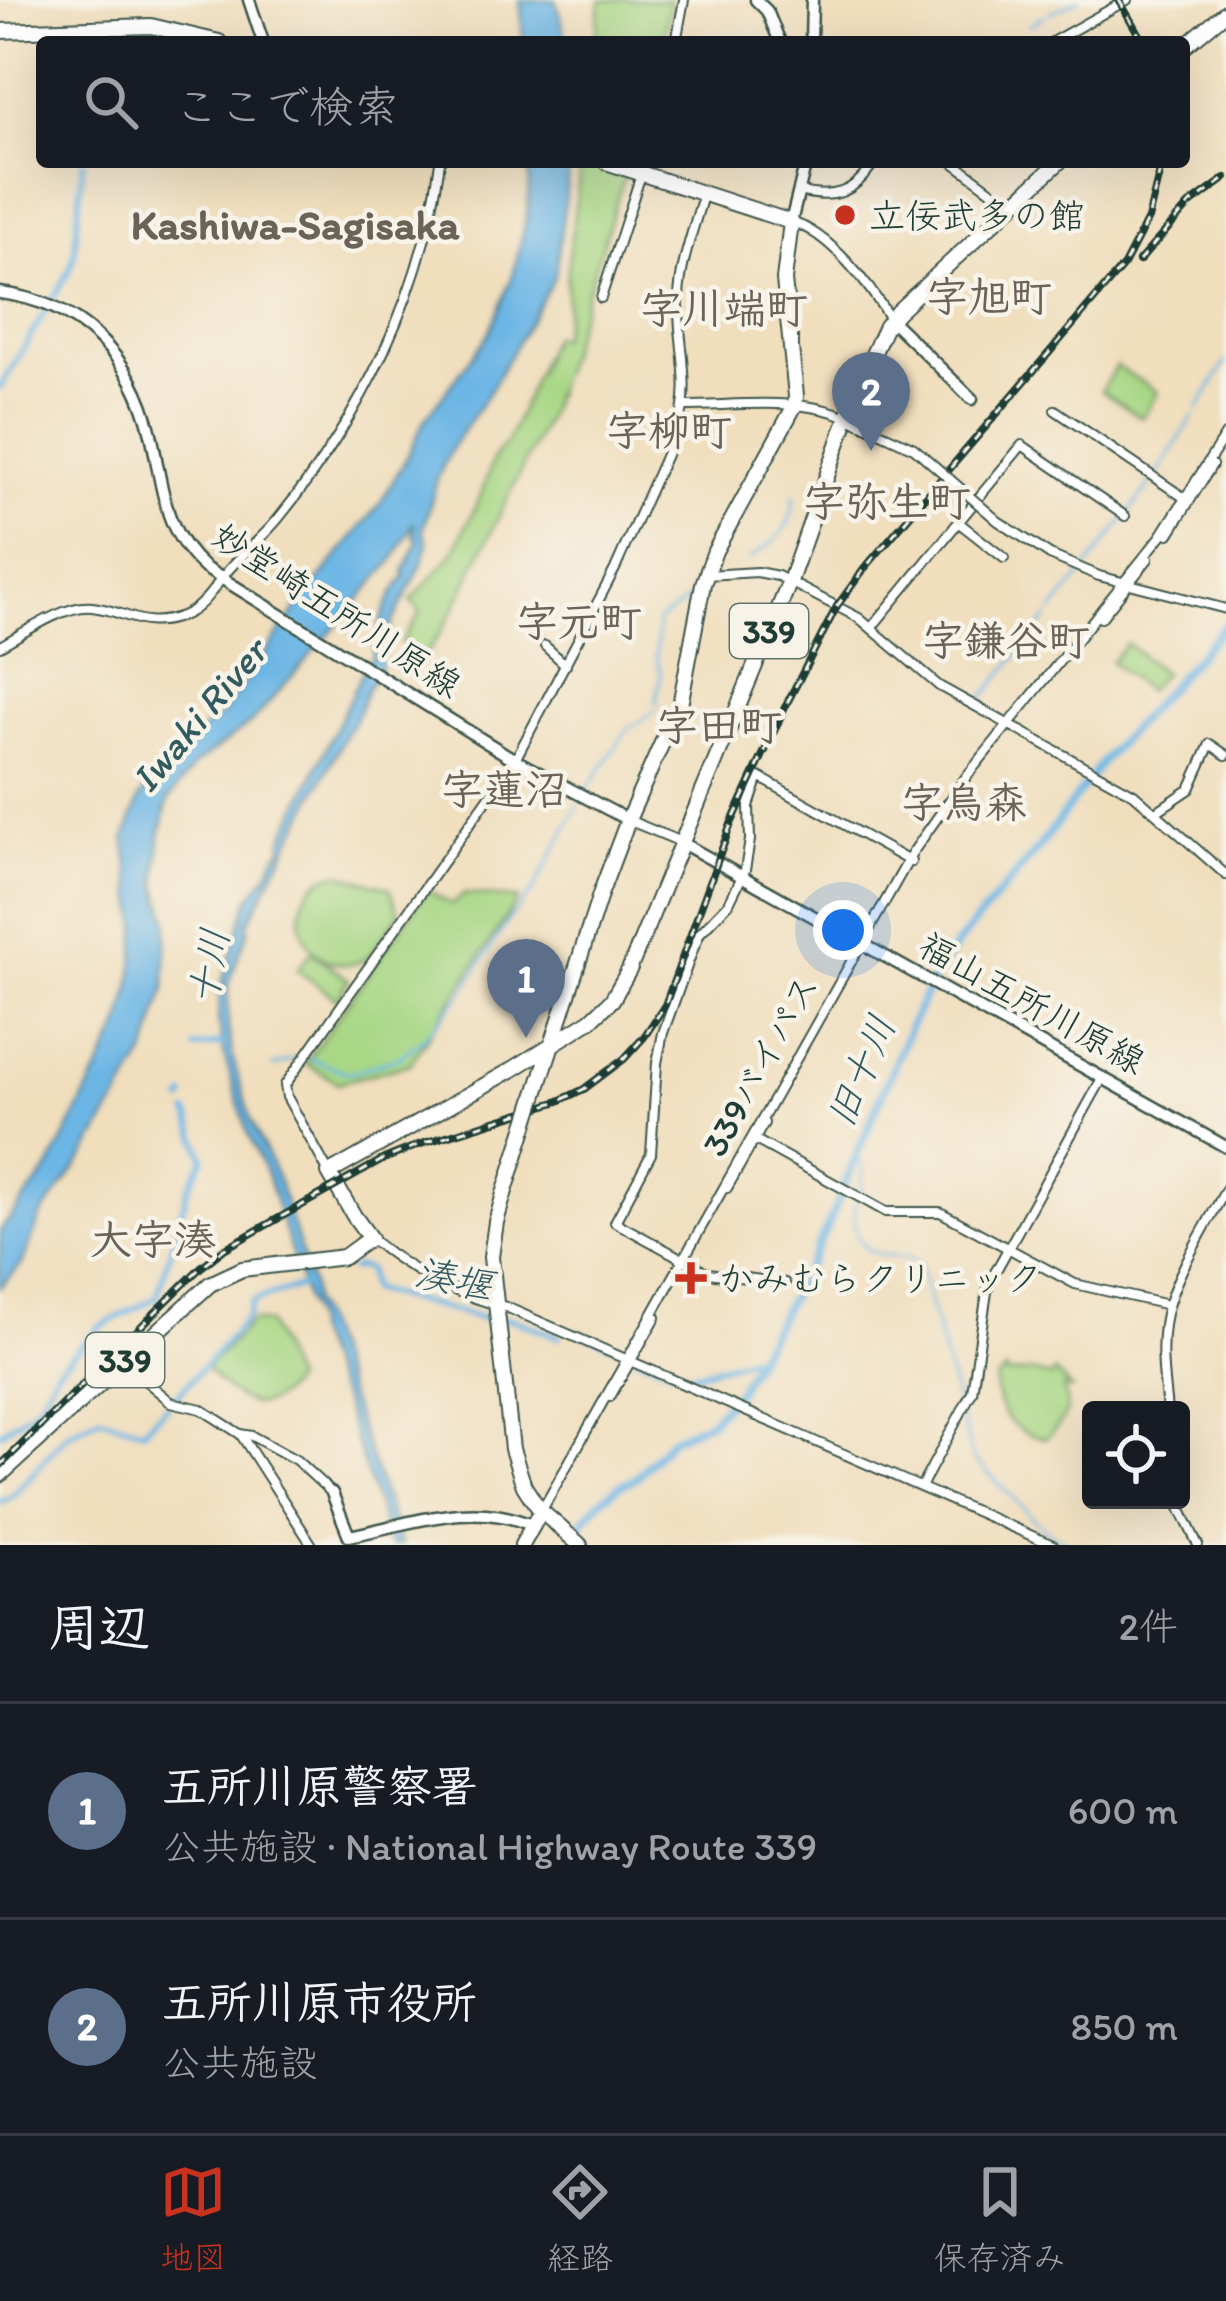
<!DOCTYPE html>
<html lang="ja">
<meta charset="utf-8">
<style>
:root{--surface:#171b24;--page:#242831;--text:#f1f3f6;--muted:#9ea1a6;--line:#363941;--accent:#c8321e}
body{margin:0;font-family:Itim,"Klee One",sans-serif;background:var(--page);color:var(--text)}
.controls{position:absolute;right:36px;bottom:36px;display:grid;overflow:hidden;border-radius:12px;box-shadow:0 12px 48px #0002}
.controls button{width:108px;height:108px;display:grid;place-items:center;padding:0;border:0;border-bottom:3px solid var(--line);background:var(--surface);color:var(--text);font:60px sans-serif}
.you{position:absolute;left:843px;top:930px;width:42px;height:42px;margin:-30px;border:9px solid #fff;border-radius:50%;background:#1a73e8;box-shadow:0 0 0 18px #1a73e833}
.badge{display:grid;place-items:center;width:78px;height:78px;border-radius:50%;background:var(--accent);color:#fff;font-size:39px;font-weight:700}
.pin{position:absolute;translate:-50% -99px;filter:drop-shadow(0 3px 6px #0008)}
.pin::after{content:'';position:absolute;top:63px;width:42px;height:36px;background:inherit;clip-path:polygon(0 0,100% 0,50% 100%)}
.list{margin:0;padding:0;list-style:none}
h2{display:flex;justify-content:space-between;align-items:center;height:156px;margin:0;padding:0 48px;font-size:51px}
h2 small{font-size:39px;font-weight:400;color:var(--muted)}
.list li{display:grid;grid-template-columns:78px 1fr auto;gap:36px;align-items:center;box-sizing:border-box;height:216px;padding:0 48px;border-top:3px solid var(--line)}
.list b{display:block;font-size:45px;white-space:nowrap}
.list p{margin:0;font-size:39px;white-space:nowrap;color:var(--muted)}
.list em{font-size:39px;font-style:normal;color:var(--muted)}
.icon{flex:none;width:66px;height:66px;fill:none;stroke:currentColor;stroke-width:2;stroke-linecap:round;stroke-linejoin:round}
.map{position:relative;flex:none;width:1226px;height:1545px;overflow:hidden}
.search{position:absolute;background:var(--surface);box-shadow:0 12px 48px #0002;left:36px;right:36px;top:36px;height:132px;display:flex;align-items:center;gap:30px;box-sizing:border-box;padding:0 42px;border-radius:12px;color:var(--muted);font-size:45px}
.sheet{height:588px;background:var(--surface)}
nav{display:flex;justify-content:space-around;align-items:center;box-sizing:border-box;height:168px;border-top:3px solid var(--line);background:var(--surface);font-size:33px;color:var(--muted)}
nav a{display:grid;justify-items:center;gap:6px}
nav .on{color:var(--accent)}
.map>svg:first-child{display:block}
</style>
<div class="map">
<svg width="1226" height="1545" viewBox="0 0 1226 1545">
<rect width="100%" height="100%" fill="#f7f3e8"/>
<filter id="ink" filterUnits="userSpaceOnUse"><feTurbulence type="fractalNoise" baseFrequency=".00833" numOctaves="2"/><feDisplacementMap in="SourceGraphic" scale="24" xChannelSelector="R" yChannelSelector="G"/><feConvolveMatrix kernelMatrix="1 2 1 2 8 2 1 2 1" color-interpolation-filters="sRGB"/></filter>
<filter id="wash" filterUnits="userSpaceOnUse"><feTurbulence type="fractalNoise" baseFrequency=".004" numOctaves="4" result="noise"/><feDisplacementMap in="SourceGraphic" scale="48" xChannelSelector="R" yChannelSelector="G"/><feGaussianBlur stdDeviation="2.7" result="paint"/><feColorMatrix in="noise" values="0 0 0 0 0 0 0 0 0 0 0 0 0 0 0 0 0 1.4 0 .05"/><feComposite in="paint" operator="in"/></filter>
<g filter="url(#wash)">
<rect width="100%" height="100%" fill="#f0debd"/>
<g fill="#a8d785" stroke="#648a5c" stroke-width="3">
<polygon points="600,0 671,0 663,42 596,42"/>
<polygon points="581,162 629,162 546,419 453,611 424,659 401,643 421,612 411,601 452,555 479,500 494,457 507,442 552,336 560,338 566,311 567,269"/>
<polygon points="1116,366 1158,392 1142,418 1101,391"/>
<polygon points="1126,643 1163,673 1147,691 1111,662"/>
<path d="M338,873L390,888L399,913C390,925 376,951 364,960C360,963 351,964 346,964C291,963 284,882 338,873Z"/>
<polygon points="428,890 451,905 465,894 518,899 410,1064 338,1083 305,1063"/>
<polygon points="311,952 349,980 337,999 297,970"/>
<path d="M252,1321L268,1323L293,1381C260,1424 236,1399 206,1369Z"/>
<path d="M1006,1371V1375L1032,1372L1050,1377L1054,1372L1072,1389L1069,1390L1066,1386L1063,1388C1073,1411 1062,1424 1046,1438C1014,1435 994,1412 996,1380Z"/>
</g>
<g fill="#6cb6e5" stroke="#467a8c" stroke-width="3">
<polygon points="520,0 556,0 567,42 523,42"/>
<path d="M526,162H570L555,276L487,395L452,447L437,479L423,531L428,543L421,566L392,623L379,671L367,689L353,725L348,730L247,925L249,929L228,984V1026L233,1059L251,1121L277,1177L312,1287V1302L321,1319L401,1545H390L341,1397C329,1376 323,1353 313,1331C315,1315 303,1299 301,1283L268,1178L247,1131L225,1058L218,1018L222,982L248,900L269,872L277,853L282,851L283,839L367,662L371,660C378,632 385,598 405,577L404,571L418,541L414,536V522L393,561L252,722L196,764L168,800L160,836L157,885L168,919L165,989L147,1052L84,1157L41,1216L22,1264L0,1287V1231L49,1169L120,1028L132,982L138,926L125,839L138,801L167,757L222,715L302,601L379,505L407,457L424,421L488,335L513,275L528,211L529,180Z"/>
</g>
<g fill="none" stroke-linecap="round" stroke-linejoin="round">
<g stroke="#6cb6e5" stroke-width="3">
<polyline points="1049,13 1079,0"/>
<polyline points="1029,26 1044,16"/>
<polyline points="1198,409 1226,362"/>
<polyline points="1158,474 1194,415"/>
<path d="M749,559C775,543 794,528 794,495"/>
<polyline points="1087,568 1153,481"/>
<polyline points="1052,612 1083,574"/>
<polyline points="979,703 1048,617"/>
<polyline points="658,705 656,701 661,674 656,655 658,621 694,596"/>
<polyline points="586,791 628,729 655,711"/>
<polyline points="309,1058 345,1072 352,1072 400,1057 426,1036 461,995 509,919 533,891 579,805"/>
<polyline points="273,1066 300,1058"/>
<polyline points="858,1157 863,1169 861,1193"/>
<path d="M856,1203C850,1223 856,1248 879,1254C895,1258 905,1254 919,1263L959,1411"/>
<polyline points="962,1420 972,1457 1045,1530 1067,1542"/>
<polyline points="1073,1545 1074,1545"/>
</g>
<g stroke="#6cb6e5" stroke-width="6">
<polyline points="53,298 69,271 74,257 83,162"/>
<polyline points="0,388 46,310"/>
<polyline points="195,1048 226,1043"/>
<polyline points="183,1101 185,1097"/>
<polyline points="352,1269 358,1267 368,1270 370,1290 481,1318 513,1319 559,1337"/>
<polyline points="273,1295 304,1285"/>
<polyline points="575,1331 625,1350"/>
<polyline points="638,1357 689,1375 759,1355"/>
<polyline points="174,1399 247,1318 252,1302 269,1296"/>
<polyline points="0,1433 32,1410 42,1399 57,1369 101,1326 157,1297 188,1188 204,1158 188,1113"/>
<polyline points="0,1502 13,1496 66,1435 100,1417 143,1430 169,1404"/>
</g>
<polyline stroke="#6cb6e5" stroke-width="8" points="574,1539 583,1521 600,1501 620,1485 636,1478 671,1439 710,1421 736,1393 801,1279 829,1223 912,1021 937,971 966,933 1038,849 1104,759 1226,624"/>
</g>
</g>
<g filter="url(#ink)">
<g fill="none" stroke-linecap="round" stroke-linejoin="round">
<g stroke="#3e5549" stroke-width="12">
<g id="minor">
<polyline points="676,42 684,0"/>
<polyline points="1052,42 1127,0"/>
<polyline points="953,162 1011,205"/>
<path d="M798,191C833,200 854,194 874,162"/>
<path d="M791,222C829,232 870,286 890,319"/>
<polyline points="601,298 645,162"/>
<path d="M685,406C736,406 802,396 849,418"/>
<polyline points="1055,410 1189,501"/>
<polyline points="958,522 1004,558"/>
<polyline points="1169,534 1212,465"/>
<polyline points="1050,555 1099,576 1226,609"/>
<polyline points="707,575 757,572 778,576 859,618 939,686 1134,794 1226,875"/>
<polyline points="1101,618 1148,559"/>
<polyline points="872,627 1022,445 1125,516"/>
<path d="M0,646C24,633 65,604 92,607C128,611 141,631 182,616C206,607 216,582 233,565C248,549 264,536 278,519C362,416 422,294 440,162"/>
<polyline points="545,646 566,665"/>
<polyline points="1156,812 1190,789 1210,744 1226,755"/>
<polyline points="628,820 681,842"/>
<polyline points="752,1138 886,1212 940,1212 1075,1284 1168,1305"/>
<path d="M329,1173L287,1097L285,1085L515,760L615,569L677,430C694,385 677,344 679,298C680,264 694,228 703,195"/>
<polyline points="727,1188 764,1123"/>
<path d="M370,1238C411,1272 454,1295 506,1307L1053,1545"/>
<polyline points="785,1283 708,1273 615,1222 651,1154 657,1063 663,1033 694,947 700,933 729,903 745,870 750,840 749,806 759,777 911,862"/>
<polyline points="123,1362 171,1402 201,1409 240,1434 252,1436 296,1460 332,1493"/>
<polyline points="610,1397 656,1317"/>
<path d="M1167,1410C1164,1382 1160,1353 1164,1325C1169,1283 1206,1227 1226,1189"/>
<polyline points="241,1435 312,1545"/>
<polyline points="921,1487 972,1392 987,1292 993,1276 1103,1077"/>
<polyline points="1176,1500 1198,1545"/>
<polyline points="542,1510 913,852 966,777 1161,536 1226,434"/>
</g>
</g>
<g stroke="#3e5549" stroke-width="15">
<g id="major">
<polyline points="249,0 263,42"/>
<polyline points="756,0 767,11 780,42"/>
<polyline points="811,42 812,0"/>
<polyline points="791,222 806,162"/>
<path d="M0,293C80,303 133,356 151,434C163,487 162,530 205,568L515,760L628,820"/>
<polyline points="890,319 972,399"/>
<polyline points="682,843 1226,1147"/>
<path d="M332,1493L349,1536C410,1524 473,1498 533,1526"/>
</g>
</g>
<g stroke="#3e5549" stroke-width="18">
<g id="highway">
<polyline points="0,31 151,26 219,42"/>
<polyline points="1184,47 1226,12"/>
<polyline points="543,1072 601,892 628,820 681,700 703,584 715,551 795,405 796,396 784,280 791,222 606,162"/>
<polyline points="504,1194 496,1222 491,1257 512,1449 524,1486 533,1500 541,1511 580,1545"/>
<polyline points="0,1475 210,1284 242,1269 344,1257 370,1238 354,1216 329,1173 510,1071 591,1020 612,1000 629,970 790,581 859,385 886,326 897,312 1059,162"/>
<polyline points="522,1545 541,1511"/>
</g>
</g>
<use href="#minor" stroke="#fff" stroke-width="8"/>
<use href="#major" stroke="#fff" stroke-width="10"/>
<use href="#highway" stroke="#fff" stroke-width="14"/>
<g stroke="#1f3d34" stroke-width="8">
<g id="rail">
<polyline points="1119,0 1143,42"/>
<polyline points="1139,261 1189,205 1226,178"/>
<polyline points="0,1466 200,1268 224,1249 384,1159 421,1144 559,1101 584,1089 624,1059 644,1037 665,1005 731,824 787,703 837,606 864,569 1124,265 1148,219 1162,162"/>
</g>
</g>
<use href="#rail" stroke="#f7f3e8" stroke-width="3" stroke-dasharray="9" stroke-linecap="butt"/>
<g stroke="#3e5549" stroke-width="12" stroke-linecap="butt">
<polyline id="minor-bridge" points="853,420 914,448 998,521 1050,555"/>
</g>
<g stroke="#3e5549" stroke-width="18" stroke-linecap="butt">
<polyline id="highway-bridge" points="504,1194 543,1072"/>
</g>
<use href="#minor-bridge" stroke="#fff" stroke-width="8"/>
<use href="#highway-bridge" stroke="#fff" stroke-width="14"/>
</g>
</g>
<g fill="#c8321e" stroke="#f7f3e8" stroke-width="4.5">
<circle cx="845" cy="215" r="12"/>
<path d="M685 1260h12v12h12v12h-12v12h-12v-12h-12v-12h12z"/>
</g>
<g text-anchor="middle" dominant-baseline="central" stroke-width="9" stroke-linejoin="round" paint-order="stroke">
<g fill="#f7f3e8" stroke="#60746a" stroke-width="3">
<rect x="730" y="604" width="78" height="54" rx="9"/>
<rect x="86" y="1333" width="78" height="54" rx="9"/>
</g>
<g font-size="33" font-weight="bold" fill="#1f3d34">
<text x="769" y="631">339</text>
<text x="125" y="1360">339</text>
</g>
<g font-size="36" fill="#1f3d34" stroke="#f7f3e8" text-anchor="start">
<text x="869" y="215">立佞武多の館</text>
<text x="718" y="1278">かみむらクリニック</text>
</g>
<g font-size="36" fill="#1f3d34" stroke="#f7f3e8">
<text transform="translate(337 610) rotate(33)">妙堂崎五所川原線</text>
<text transform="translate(1032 1003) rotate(29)">福山五所川原線</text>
<text transform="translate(760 1065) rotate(-61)">339バイパス</text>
</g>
<g font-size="39" font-style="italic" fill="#325b60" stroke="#f7f3e8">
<text transform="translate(199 715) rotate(-50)">Iwaki River</text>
<text transform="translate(209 967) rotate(-80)">十川</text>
<text transform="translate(861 1071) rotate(-67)">旧十川</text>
<text transform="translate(454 1279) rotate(11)">湊堰</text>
</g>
<g font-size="42" font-weight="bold" fill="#6b6357" stroke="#f7f3e8">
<text x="295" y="224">Kashiwa-Sagisaka</text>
<text x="989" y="296">字旭町</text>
<text x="724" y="308">字川端町</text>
<text x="669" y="430">字柳町</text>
<text x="887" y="501">字弥生町</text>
<text x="579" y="621">字元町</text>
<text x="1006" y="640">字鎌谷町</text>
<text x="719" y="725">字田町</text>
<text x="504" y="789">字蓮沼</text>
<text x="964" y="802">字烏森</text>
<text x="153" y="1239">大字湊</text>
</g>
</g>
</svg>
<div class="controls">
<button><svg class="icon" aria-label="locate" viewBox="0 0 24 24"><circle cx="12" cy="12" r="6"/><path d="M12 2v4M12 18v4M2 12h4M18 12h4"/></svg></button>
</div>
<div class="you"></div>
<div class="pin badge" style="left:526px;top:1038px;background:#5c6f8a">1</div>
<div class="pin badge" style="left:871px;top:451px;background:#5c6f8a">2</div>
<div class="search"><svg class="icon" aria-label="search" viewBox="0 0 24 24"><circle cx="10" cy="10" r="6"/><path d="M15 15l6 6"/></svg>ここで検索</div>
</div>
<section class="sheet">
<h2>周辺<small>2件</small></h2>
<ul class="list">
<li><span class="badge" style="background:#5c6f8a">1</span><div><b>五所川原警察署</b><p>公共施設 · National Highway Route 339</p></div><em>600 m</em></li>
<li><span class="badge" style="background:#5c6f8a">2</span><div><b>五所川原市役所</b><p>公共施設</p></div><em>850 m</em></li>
</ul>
</section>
<nav>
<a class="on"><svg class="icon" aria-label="map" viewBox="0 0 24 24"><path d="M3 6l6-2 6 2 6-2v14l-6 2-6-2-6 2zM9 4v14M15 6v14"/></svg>地図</a>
<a><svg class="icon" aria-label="directions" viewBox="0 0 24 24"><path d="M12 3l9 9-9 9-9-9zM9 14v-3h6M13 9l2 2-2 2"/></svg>経路</a>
<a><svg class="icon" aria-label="saved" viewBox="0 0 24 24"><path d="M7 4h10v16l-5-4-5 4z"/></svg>保存済み</a>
</nav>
